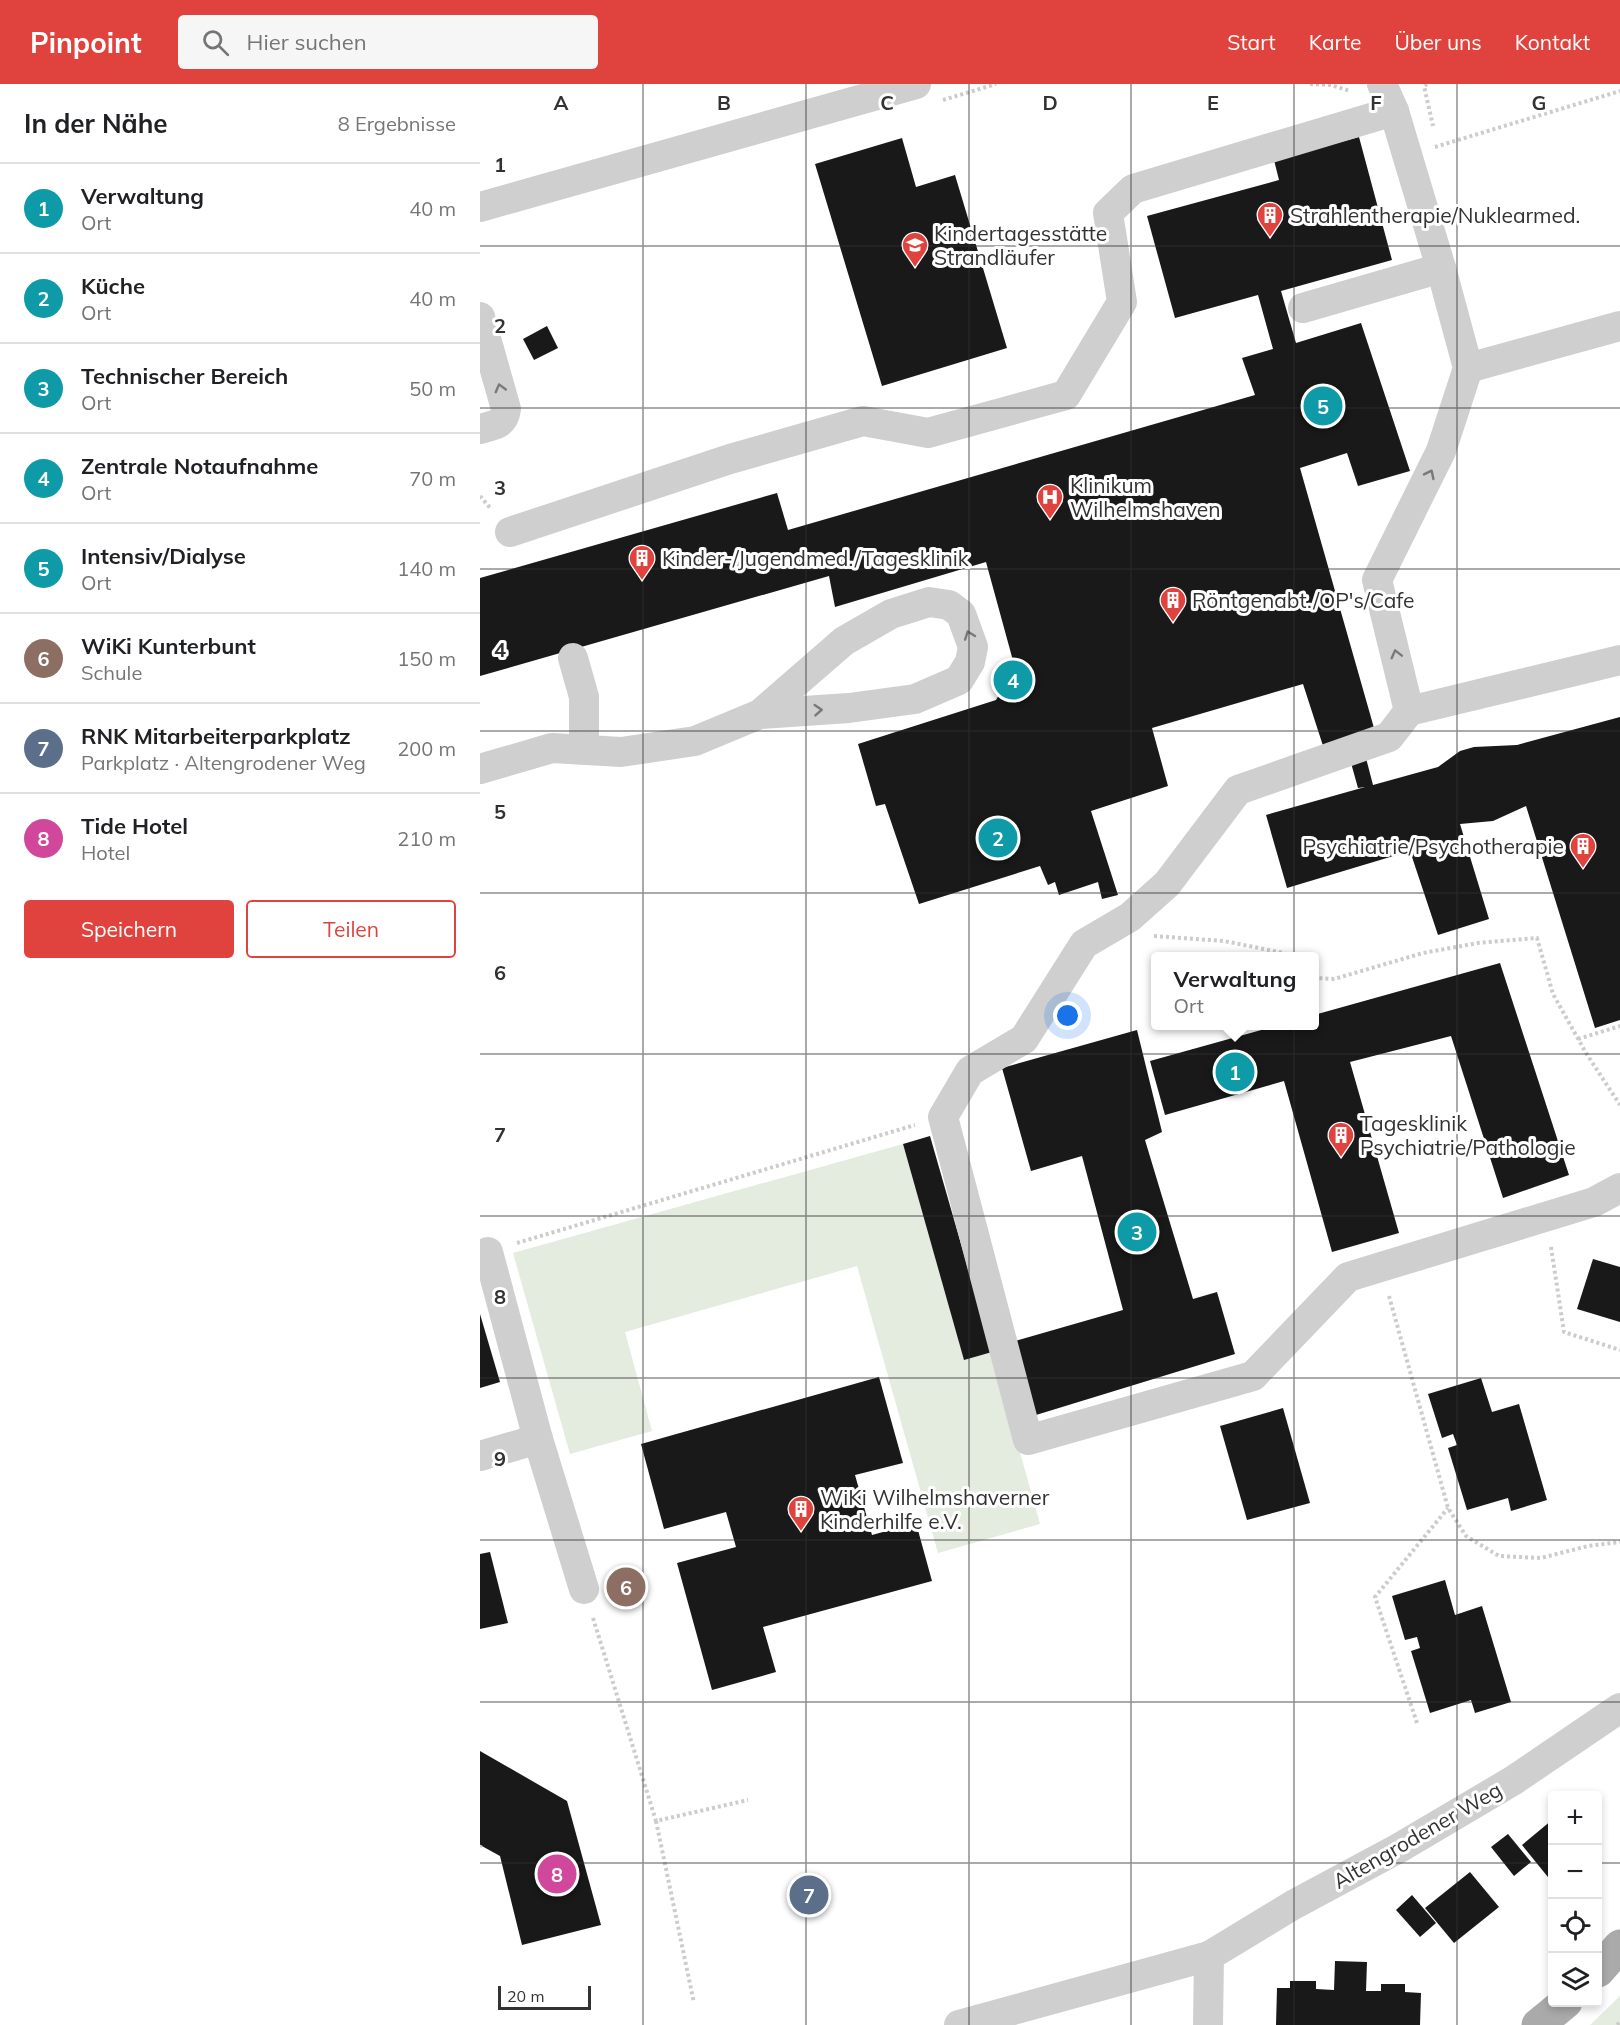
<!DOCTYPE html>
<html lang="de">
<meta charset="utf-8">
<style>
:root{--surface:#fff;--page:#f6f6f6;--text:#202124;--muted:#757577;--line:#e0e0e0;--accent:#e0433d}
body{margin:0;font-family:Mulish,sans-serif;background:var(--page);color:var(--text)}
.controls{position:absolute;right:18px;bottom:18px;display:grid;overflow:hidden;border-radius:6px;box-shadow:0 3px 9px #0003}
.controls button{width:54px;height:54px;display:grid;place-items:center;padding:0;border:0;border-bottom:2px solid var(--line);background:var(--surface);color:var(--text);font:30px sans-serif}
.scale{position:absolute;left:18px;bottom:15px;width:93px;box-sizing:border-box;padding-left:6px;border:3px solid #323232;border-top:0;font-size:16px;line-height:21px;white-space:nowrap;color:#323232;-webkit-text-stroke:4px #fff;paint-order:stroke}
.you{position:absolute;left:588px;top:932px;width:21px;height:21px;margin:-15px;border:4px solid #fff;border-radius:50%;background:#1a73e8;box-shadow:0 0 0 9px #1a73e833}
.badge{display:grid;place-items:center;width:39px;height:39px;border-radius:50%;background:var(--accent);color:#fff;font-size:20px;font-weight:700}
.pin{position:absolute;translate:-50% -50%;border:3px solid #fff;box-shadow:0 2px 6px #0006}
.popup{position:absolute;left:671px;top:868px;width:168px;height:78px;box-sizing:border-box;display:grid;place-content:center;border-radius:6px;background:var(--surface);filter:drop-shadow(0 2px 4px #0005);font-size:20px;white-space:nowrap;color:var(--muted)}
.popup b{font-size:22px;color:var(--text)}
.popup::after{content:'';position:absolute;left:50%;top:100%;margin-left:-12px;border:12px solid transparent;border-top-color:var(--surface)}
.list{margin:0;padding:0;list-style:none}
h2{display:flex;justify-content:space-between;align-items:center;height:78px;margin:0;padding:0 24px;font-size:26px}
h2 small{font-size:20px;font-weight:400;color:var(--muted)}
.list li{display:grid;grid-template-columns:39px 1fr auto;gap:18px;align-items:center;box-sizing:border-box;height:90px;padding:0 24px;border-top:2px solid var(--line)}
.list b{display:block;font-size:22px;white-space:nowrap}
.list p{margin:0;font-size:20px;white-space:nowrap;color:var(--muted)}
.list em{font-size:20px;font-style:normal;color:var(--muted)}
.actions{display:flex;gap:12px;padding:18px 24px}
.actions a{flex:1;padding:14px 0;border:2px solid var(--accent);border-radius:6px;text-align:center;font-size:21px;color:var(--accent)}
.actions .main{background:var(--accent);color:#fff}
.icon{flex:none;width:33px;height:33px;fill:none;stroke:currentColor;stroke-width:2;stroke-linecap:round;stroke-linejoin:round}
.map{position:relative;flex:none;width:1140px;height:1941px;overflow:hidden}
header{display:flex;align-items:center;gap:36px;box-sizing:border-box;height:84px;padding:0 30px;background:var(--accent);color:#fff}
header strong{font-size:28px}
nav{display:flex;gap:33px;margin-inline-start:auto;font-size:21px}
.search{width:420px;height:54px;background:var(--page);display:flex;align-items:center;gap:15px;box-sizing:border-box;padding:0 21px;border-radius:6px;color:var(--muted);font-size:22px}
main{display:flex}
aside{flex:1;background:var(--surface)}
.map>svg:first-child{display:block}
</style>
<header>
<strong>Pinpoint</strong>
<div class="search"><svg class="icon" aria-label="search" viewBox="0 0 24 24"><circle cx="10" cy="10" r="6"/><path d="M15 15l6 6"/></svg>Hier suchen</div>
<nav><a>Start</a><a>Karte</a><a>Über uns</a><a>Kontakt</a></nav>
</header>
<main>
<aside>
<h2>In der Nähe<small>8 Ergebnisse</small></h2>
<ul class="list">
<li><span class="badge" style="background:#0f9aa8">1</span><div><b>Verwaltung</b><p>Ort</p></div><em>40 m</em></li>
<li><span class="badge" style="background:#0f9aa8">2</span><div><b>Küche</b><p>Ort</p></div><em>40 m</em></li>
<li><span class="badge" style="background:#0f9aa8">3</span><div><b>Technischer Bereich</b><p>Ort</p></div><em>50 m</em></li>
<li><span class="badge" style="background:#0f9aa8">4</span><div><b>Zentrale Notaufnahme</b><p>Ort</p></div><em>70 m</em></li>
<li><span class="badge" style="background:#0f9aa8">5</span><div><b>Intensiv/Dialyse</b><p>Ort</p></div><em>140 m</em></li>
<li><span class="badge" style="background:#8d6e63">6</span><div><b>WiKi Kunterbunt</b><p>Schule</p></div><em>150 m</em></li>
<li><span class="badge" style="background:#5c6f8a">7</span><div><b>RNK Mitarbeiterparkplatz</b><p>Parkplatz · Altengrodener Weg</p></div><em>200 m</em></li>
<li><span class="badge" style="background:#d1479c">8</span><div><b>Tide Hotel</b><p>Hotel</p></div><em>210 m</em></li>
</ul>
<div class="actions"><a class="main">Speichern</a><a>Teilen</a></div>
</aside>
<div class="map">
<svg width="1140" height="1941" viewBox="0 0 1140 1941">
<rect width="100%" height="100%" fill="#fff"/>
<g fill="#e4ebdf">
<polygon points="423,1060 484,1275 512,1268 560,1440 458,1469 377,1182 145,1248 172,1347 90,1370 33,1169"/>
<polygon points="1140,1912 1140,1941 1110,1941"/>
</g>
<g fill="#191919">
<polygon points="879,53 912,176 801,207 816,259 881,239 930,387 878,402 867,369 820,384 896,651 881,655 893,701 958,683 980,667 994,663 1037,661 1140,633 1140,936 1115,944 1046,722 1013,737 980,740 1009,835 958,851 930,767 807,804 786,731 885,703 878,704 866,661 845,668 823,600 672,644 688,702 611,727 638,811 622,815 618,798 579,811 575,798 568,801 560,782 439,820 405,720 396,722 378,660 516,616 535,584 506,478 355,523 349,492 0,592 0,494 297,409 308,446 775,311 762,274 793,265 778,211 695,234 667,132 799,96 794,76"/>
<polygon points="422,54 436,103 475,91 527,264 402,302 335,80"/>
<polygon points="67,242 78,264 54,276 43,255"/>
<polygon points="1020,879 1089,1091 1023,1114 971,952 870,978 919,1149 852,1168 804,997 685,1031 670,977 796,942 834,942 834,931"/>
<polygon points="657,946 682,1048 665,1056 713,1215 737,1208 755,1270 556,1331 535,1257 643,1226 602,1072 551,1087 522,984"/>
<polygon points="450,1052 512,1268 484,1276 423,1060"/>
<polygon points="1113,1175 1140,1183 1140,1238 1097,1225"/>
<polygon points="0,1230 20,1298 0,1304"/>
<polygon points="399,1293 423,1379 375,1391 392,1451 436,1439 452,1497 283,1543 296,1588 232,1606 197,1479 256,1463 246,1428 184,1445 161,1360"/>
<polygon points="1001,1294 1012,1328 1039,1320 1067,1416 1031,1427 1028,1414 987,1426 968,1364 977,1361 973,1350 962,1354 948,1310"/>
<polygon points="803,1324 830,1419 767,1436 740,1342"/>
<polygon points="10,1468 28,1539 0,1545 0,1470"/>
<polygon points="965,1496 975,1531 1002,1522 1031,1618 995,1629 991,1616 950,1629 931,1567 940,1564 937,1553 925,1556 912,1512"/>
<polygon points="0,1667 87,1717 121,1841 42,1861 20,1772 0,1761"/>
<polygon points="1072,1736 1072,1798 1042,1761"/>
<polygon points="1028,1750 1051,1778 1034,1792 1011,1763"/>
<polygon points="990,1788 1019,1823 974,1859 945,1824"/>
<polygon points="932,1811 956,1839 940,1853 916,1826"/>
<polygon points="855,1877 887,1878 886,1907 901,1907 901,1900 925,1900 925,1908 941,1909 940,1941 796,1941 797,1904 810,1904 810,1897 836,1897 836,1905 854,1906"/>
</g>
<g fill="none" stroke-linecap="round" stroke-linejoin="round">
<g stroke="#ccc" stroke-width="4" stroke-dasharray="3 3" stroke-linecap="butt">
<polyline points="830,0 851,1 870,7"/>
<polyline points="947,0 944,2 953,42"/>
<polyline points="463,16 516,0"/>
<polyline points="955,63 1140,7"/>
<polyline points="0,412 11,425"/>
<polyline points="674,852 744,857 804,869 809,872"/>
<polyline points="834,892 837,894 854,895 943,869 998,859 1057,854 1073,910 1106,969 1140,1021"/>
<polyline points="1098,955 1140,942"/>
<polyline points="37,1159 435,1041"/>
<polyline points="1071,1163 1084,1248 1140,1266"/>
<polyline points="909,1212 968,1424 986,1452 1019,1472 1061,1474 1108,1462 1140,1458"/>
<polyline points="113,1534 176,1737 268,1716"/>
<polyline points="937,1639 895,1513 968,1424"/>
<polyline points="176,1737 214,1919"/>
<polyline points="0,1763 1,1761"/>
<polyline points="1137,1941 1140,1938"/>
</g>
<g stroke="#cfcfcf" stroke-width="30">
<polyline points="902,0 914,27 961,184 988,284 961,367 897,496 929,627"/>
<polyline points="0,123 436,0"/>
<polyline points="823,224 961,184"/>
<path d="M0,233L26,325C24,341 14,341 0,345"/>
<polyline points="988,284 1140,242"/>
<polyline points="30,448 250,375 383,337 448,349 586,311 642,218 628,129 653,105 914,27"/>
<polyline points="93,574 104,613 104,666"/>
<polyline points="1140,576 929,627 909,653 758,706 687,800 650,833 604,860 544,955 490,987 463,1033 548,1356 773,1292 868,1193 1114,1118 1140,1104"/>
<polyline points="0,685 72,664 141,668 215,657 280,630 364,557 411,530 449,518 469,521 481,530 493,563 490,578 479,596 435,615 369,624 280,630"/>
<polyline points="8,1168 58,1355 104,1505"/>
<polyline points="0,1372 58,1355"/>
<polyline points="479,1941 729,1872"/>
<polyline points="728,1941 729,1872 813,1821 919,1764 1034,1696 1140,1624"/>
</g>
<g stroke="#aaa" stroke-width="33">
<polyline points="1118,1887 1140,1862"/>
<polyline points="1058,1941 1086,1918"/>
</g>
</g>
<defs><path id="oneway-chevron" d="M-2-3.5L2.5 0L-2 3.5" fill="none" stroke-width="1.6" stroke-linecap="round" stroke-linejoin="round" transform="scale(1.5)"/></defs>
<g stroke="#797979">
<use href="#oneway-chevron" transform="translate(20 304) rotate(-105)"/>
<use href="#oneway-chevron" transform="translate(950 390) rotate(-64)"/>
<use href="#oneway-chevron" transform="translate(489 551) rotate(-110)"/>
<use href="#oneway-chevron" transform="translate(916 570) rotate(-104)"/>
<use href="#oneway-chevron" transform="translate(338 626) rotate(-4)"/>
</g>
<path fill="none" stroke="#323232" stroke-width="1.5" stroke-opacity="0.55" d="M163,0V1941M326,0V1941M489,0V1941M651,0V1941M814,0V1941M977,0V1941M0,162H1140M0,324H1140M0,485H1140M0,647H1140M0,809H1140M0,970H1140M0,1132H1140M0,1294H1140M0,1456H1140M0,1618H1140M0,1779H1072M1118,1779H1140"/>
<defs>
<g id="building-pin" transform="scale(1.35)"><path d="M0 17L-7.5 6A9.5 9.5 0 1 1 7.5 6Z" fill="#e0433d" stroke="#fff"/><path d="M-4-6H4V6H1V3H-1V6H-4ZM-2.5-4.3h1.7v1.8h-1.7ZM.8-4.3h1.7v1.8H.8ZM-2.5-1h1.7V.8h-1.7ZM.8-1h1.7V.8H.8Z" fill="#fff"/></g>
<g id="school-pin" transform="scale(1.35)"><path d="M0 17L-7.5 6A9.5 9.5 0 1 1 7.5 6Z" fill="#e0433d" stroke="#fff"/><path d="M0-5L7-2L0 1L-7-2ZM-4 1L0 2.5L4 1V4Q0 6-4 4Z" fill="#fff"/></g>
<g id="hospital-pin" transform="scale(1.35)"><path d="M0 17L-7.5 6A9.5 9.5 0 1 1 7.5 6Z" fill="#e0433d" stroke="#fff"/><path d="M-5-5h3v3.5h4V-5h3V5h-3V1.5h-4V5h-3Z" fill="#fff"/></g>
</defs>
<g fill-rule="evenodd">
<use href="#building-pin" x="790" y="131"/>
<use href="#school-pin" x="435" y="161"/>
<use href="#hospital-pin" x="570" y="413"/>
<use href="#building-pin" x="162" y="474"/>
<use href="#building-pin" x="693" y="516"/>
<use href="#building-pin" x="1103" y="762"/>
<use href="#building-pin" x="861" y="1051"/>
<use href="#building-pin" x="321" y="1425"/>
</g>
<g text-anchor="middle" dominant-baseline="central" stroke-width="6" stroke-linejoin="round" paint-order="stroke">
<g font-size="21" fill="#323232" stroke="#fff" text-anchor="start">
<text x="810" y="131">Strahlentherapie/Nuklearmed.</text>
<text x="454" y="149">Kindertagesstätte<tspan x="454" dy="24">Strandläufer</tspan></text>
<text x="590" y="401">Klinikum<tspan x="590" dy="24">Wilhelmshaven</tspan></text>
<text x="182" y="474">Kinder-/Jugendmed./Tagesklinik</text>
<text x="712" y="516">Röntgenabt./OP's/Cafe</text>
<text x="1084" y="762" text-anchor="end">Psychiatrie/Psychotherapie</text>
<text x="880" y="1039">Tagesklinik<tspan x="880" dy="24">Psychiatrie/Pathologie</tspan></text>
<text x="340" y="1413">WiKi Wilhelmshaverner<tspan x="340" dy="24">Kinderhilfe e.V.</tspan></text>
</g>
<g font-size="21" fill="#323232" stroke="#fff">
<text transform="translate(937 1751) rotate(-30)">Altengrodener Weg</text>
</g>
</g>
<g font-size="20" text-anchor="middle" font-weight="bold" fill="#323232" stroke="#fff" stroke-width="6" stroke-linejoin="round" paint-order="stroke">
<text x="81" y="26">A</text>
<text x="244" y="26">B</text>
<text x="407" y="26">C</text>
<text x="570" y="26">D</text>
<text x="733" y="26">E</text>
<text x="896" y="26">F</text>
<text x="1059" y="26">G</text>
<text x="20" y="88">1</text>
<text x="20" y="249">2</text>
<text x="20" y="411">3</text>
<text x="20" y="573">4</text>
<text x="20" y="735">5</text>
<text x="20" y="896">6</text>
<text x="20" y="1058">7</text>
<text x="20" y="1220">8</text>
<text x="20" y="1382">9</text>
</g>
</svg>
<div class="controls">
<button>+</button>
<button>−</button>
<button><svg class="icon" aria-label="locate" viewBox="0 0 24 24"><circle cx="12" cy="12" r="6"/><path d="M12 2v4M12 18v4M2 12h4M18 12h4"/></svg></button>
<button><svg class="icon" aria-label="layers" viewBox="0 0 24 24"><path d="M12 4l9 5-9 5-9-5zM3 14l9 5 9-5"/></svg></button>
</div>
<div class="scale">20 m</div>
<div class="you"></div>
<div class="pin badge" style="left:755px;top:988px;background:#0f9aa8">1</div>
<div class="popup"><b>Verwaltung</b>Ort</div>
<div class="pin badge" style="left:518px;top:754px;background:#0f9aa8">2</div>
<div class="pin badge" style="left:657px;top:1148px;background:#0f9aa8">3</div>
<div class="pin badge" style="left:533px;top:596px;background:#0f9aa8">4</div>
<div class="pin badge" style="left:843px;top:322px;background:#0f9aa8">5</div>
<div class="pin badge" style="left:146px;top:1503px;background:#8d6e63">6</div>
<div class="pin badge" style="left:329px;top:1811px;background:#5c6f8a">7</div>
<div class="pin badge" style="left:77px;top:1790px;background:#d1479c">8</div>
</div>
</main>
